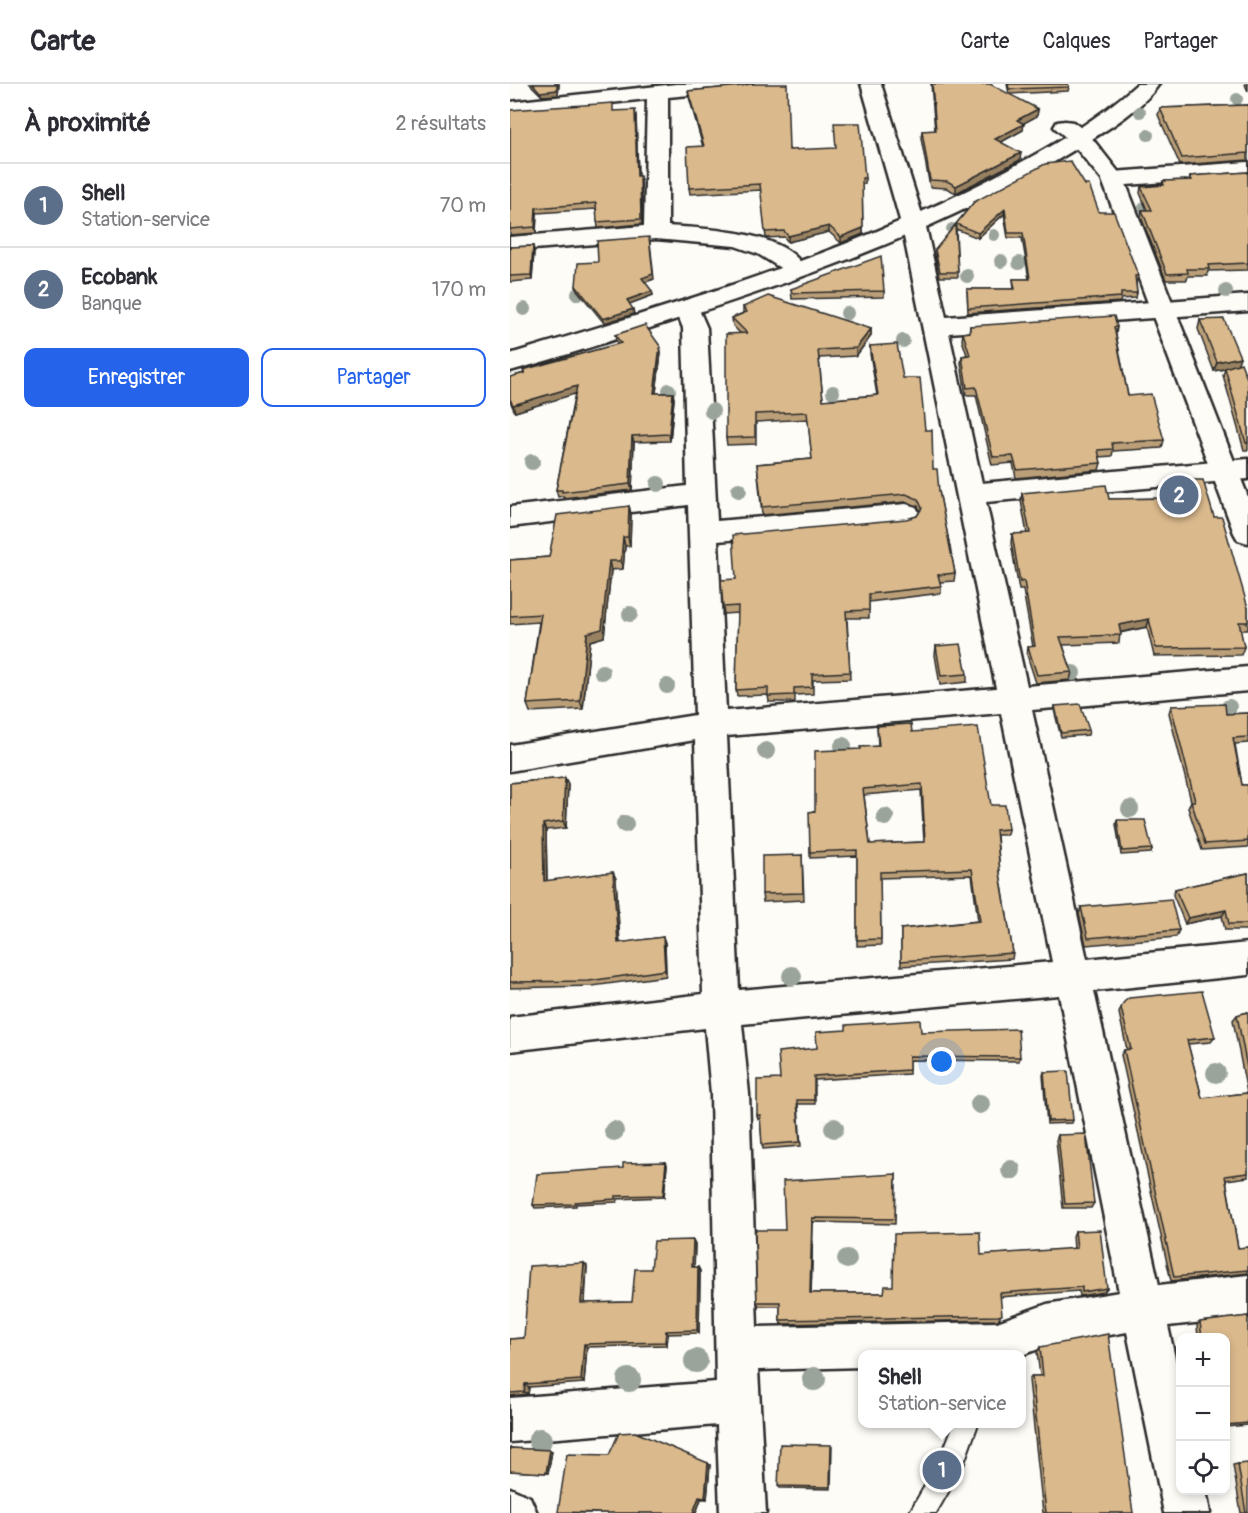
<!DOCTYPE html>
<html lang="fr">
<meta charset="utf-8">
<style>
:root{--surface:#fff;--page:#f2f2f3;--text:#2b2b33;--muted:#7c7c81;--line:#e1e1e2;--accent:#2563eb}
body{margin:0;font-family:Pangolin,sans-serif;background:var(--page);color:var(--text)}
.controls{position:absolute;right:18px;bottom:18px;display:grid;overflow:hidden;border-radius:12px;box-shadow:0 3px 9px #0003}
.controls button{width:54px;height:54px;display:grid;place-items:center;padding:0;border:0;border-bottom:2px solid var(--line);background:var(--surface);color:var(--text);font:30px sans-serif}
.you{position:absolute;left:432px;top:978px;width:21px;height:21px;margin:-15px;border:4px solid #fff;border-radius:50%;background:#1a73e8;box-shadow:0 0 0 9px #1a73e833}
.badge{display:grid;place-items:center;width:39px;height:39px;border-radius:50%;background:var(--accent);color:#fff;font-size:20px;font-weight:700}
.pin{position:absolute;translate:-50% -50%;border:3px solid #fff;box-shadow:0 2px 6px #0006}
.popup{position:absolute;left:348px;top:1266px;width:168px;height:78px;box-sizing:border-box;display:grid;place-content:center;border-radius:12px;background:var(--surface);filter:drop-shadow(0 2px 4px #0005);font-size:20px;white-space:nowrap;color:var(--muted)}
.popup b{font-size:22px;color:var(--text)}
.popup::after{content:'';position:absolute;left:50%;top:100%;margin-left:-12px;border:12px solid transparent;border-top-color:var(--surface)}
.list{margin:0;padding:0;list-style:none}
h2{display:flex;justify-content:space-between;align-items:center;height:78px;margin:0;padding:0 24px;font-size:26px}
h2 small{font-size:20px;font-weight:400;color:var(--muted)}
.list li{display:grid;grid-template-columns:39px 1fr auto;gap:18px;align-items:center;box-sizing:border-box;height:84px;padding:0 24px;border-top:2px solid var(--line)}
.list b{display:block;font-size:22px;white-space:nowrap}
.list p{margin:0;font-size:20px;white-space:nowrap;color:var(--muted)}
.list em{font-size:20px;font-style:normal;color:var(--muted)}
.actions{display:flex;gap:12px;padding:18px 24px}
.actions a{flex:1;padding:14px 0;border:2px solid var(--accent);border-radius:12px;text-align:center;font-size:21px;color:var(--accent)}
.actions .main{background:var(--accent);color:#fff}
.icon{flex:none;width:33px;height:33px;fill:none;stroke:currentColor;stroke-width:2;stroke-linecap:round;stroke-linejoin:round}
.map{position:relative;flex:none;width:738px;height:1429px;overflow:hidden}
header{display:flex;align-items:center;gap:36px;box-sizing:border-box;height:84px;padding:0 30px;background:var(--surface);border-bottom:2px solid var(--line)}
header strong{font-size:28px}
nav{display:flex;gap:33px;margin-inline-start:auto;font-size:21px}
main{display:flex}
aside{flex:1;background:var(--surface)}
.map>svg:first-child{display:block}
</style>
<header>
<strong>Carte</strong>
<nav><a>Carte</a><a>Calques</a><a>Partager</a></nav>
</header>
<main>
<aside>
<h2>À proximité<small>2 résultats</small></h2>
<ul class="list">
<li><span class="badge" style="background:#5c6f8a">1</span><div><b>Shell</b><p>Station-service</p></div><em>70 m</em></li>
<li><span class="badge" style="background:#5c6f8a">2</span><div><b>Ecobank</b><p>Banque</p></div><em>170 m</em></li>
</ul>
<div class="actions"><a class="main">Enregistrer</a><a>Partager</a></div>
</aside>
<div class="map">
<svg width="738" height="1429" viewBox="0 0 738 1429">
<rect width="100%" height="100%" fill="#fdfcf7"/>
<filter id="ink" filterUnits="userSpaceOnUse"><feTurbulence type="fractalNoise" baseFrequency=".0167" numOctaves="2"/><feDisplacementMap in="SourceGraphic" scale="12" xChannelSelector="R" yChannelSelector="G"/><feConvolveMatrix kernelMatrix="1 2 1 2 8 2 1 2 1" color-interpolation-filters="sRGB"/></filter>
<g filter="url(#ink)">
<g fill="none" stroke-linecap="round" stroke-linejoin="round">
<g stroke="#2b2b2b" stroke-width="4">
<polygon id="service" points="444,1340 468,1340 452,1384 426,1429 399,1429 429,1378"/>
</g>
<g stroke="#2b2b2b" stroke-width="5">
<g id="minor">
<path d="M166,0H242L239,4L232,6L158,13V142C195,145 268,146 292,180L288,185L280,187L272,185L248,170L225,162L146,155L0,167V153L134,142L137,15L0,30V18Z"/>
<path d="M351,0H371L416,143L436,233L738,211V227L439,249L472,399L738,375V395L476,418L517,602L738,583V607L522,626L577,875L738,859V891L584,907L649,1201L738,1191V1233L658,1242L670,1297V1406H696L700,1429H654L617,1248L537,1262L512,1271L352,1270V1283L248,1286L256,1429H210L207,1341L0,1358V1314L206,1298L201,1010L195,944L0,967V933L193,910L185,656L0,687V661L185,631L178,421L0,443V423L177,402L173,244L165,224L168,219L177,216L186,219L197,244L207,437L396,420L406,423L410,430L406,437L396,440L208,457L216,627L486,604L392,143ZM491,629L542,878L229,906L217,652ZM549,911L609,1208L537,1220L487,1238L247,1243L239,1010L232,940Z"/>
<polygon points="738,78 738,92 603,102 595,100 592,95 595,90 603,88"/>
</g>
</g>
<g stroke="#2b2b2b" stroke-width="5">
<polygon id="tertiary" points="555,37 563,38 577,48 614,95 738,413 738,459 728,456 724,449 592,96 561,58 544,43 547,38"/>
</g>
<g stroke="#2b2b2b" stroke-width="5">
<polygon id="secondary" points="0,1404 20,1413 27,1429 0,1429"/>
</g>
<g stroke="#2b2b2b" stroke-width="5">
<path id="primary" d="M627,0H649C632,26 590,50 564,66C440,142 302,192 164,236C110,254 55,272 0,287V270C162,221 326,174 478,96C530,69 583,40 627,0Z"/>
</g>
<use href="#service" fill="#fdfcf7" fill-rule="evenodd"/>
<use href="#minor" fill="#fdfcf7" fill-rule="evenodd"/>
<use href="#tertiary" fill="#fdfcf7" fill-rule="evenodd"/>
<use href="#secondary" fill="#fdfcf7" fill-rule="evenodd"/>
<use href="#primary" fill="#fdfcf7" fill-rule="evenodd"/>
</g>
<g fill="#9ba49b">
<circle cx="727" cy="15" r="6"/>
<circle cx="630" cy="28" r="6"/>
<circle cx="638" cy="51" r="6"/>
<circle cx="634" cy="124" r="6"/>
<circle cx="442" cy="145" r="6"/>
<circle cx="484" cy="151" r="6"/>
<circle cx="491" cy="177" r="7"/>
<circle cx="509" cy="179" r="7"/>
<circle cx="457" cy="192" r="7"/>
<circle cx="716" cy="207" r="7"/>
<circle cx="68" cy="210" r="7"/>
<circle cx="14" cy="225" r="7"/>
<circle cx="337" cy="229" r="7"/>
<circle cx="393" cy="257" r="7"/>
<circle cx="159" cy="306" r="7"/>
<circle cx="323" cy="308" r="7"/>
<circle cx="202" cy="327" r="8"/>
<circle cx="22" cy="378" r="8"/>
<circle cx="148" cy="400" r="8"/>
<circle cx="229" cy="406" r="8"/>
<circle cx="120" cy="530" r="8"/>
<circle cx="92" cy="588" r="8"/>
<circle cx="563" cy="589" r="8"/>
<circle cx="157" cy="602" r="8"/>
<circle cx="719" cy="623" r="8"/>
<circle cx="333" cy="662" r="9"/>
<circle cx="256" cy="667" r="9"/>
<circle cx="620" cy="725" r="9"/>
<circle cx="375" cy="733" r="9"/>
<circle cx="115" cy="740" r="9"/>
<circle cx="282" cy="892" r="10"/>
<circle cx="706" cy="989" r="10"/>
<circle cx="470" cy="1020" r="10"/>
<circle cx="324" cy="1044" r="10"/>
<circle cx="104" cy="1047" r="10"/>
<circle cx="501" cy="1086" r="10"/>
<circle cx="337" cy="1175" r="10"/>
<circle cx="186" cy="1277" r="12"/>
<circle cx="304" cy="1295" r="12"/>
<circle cx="119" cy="1296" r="12"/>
<circle cx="30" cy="1356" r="12"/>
</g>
<g fill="#bb9f78" stroke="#2b2b2b" stroke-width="1.5" fill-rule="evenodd">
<polygon points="20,0 49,0 48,11 32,12"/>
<polygon points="421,0 528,25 527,32 513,39 513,46 491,58 510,76 446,109 436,104 420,103 411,54 412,47 425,47"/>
<polygon points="497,0 558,0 559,3 558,7 499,10"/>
<polygon points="735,0 738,0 738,8"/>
<polygon points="232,2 280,66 355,94 355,100 352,100 353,150 331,159 319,148 278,158 274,153 256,154 251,106 180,110 179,104 193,63 179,13 178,7"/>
<polygon points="738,21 738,76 670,81 648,31 650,24"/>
<polygon points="0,26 104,27 126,31 128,92 131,97 132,140 88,144 86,125 27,129 26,149 0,151"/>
<polygon points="738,88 738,186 698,187 697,192 678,192 677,196 656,196 631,133 632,126 637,126 630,109 631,103 652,101 653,97 679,96 680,92"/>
<polygon points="464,118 589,128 628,191 627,197 626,197 627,209 626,214 611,215 610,218 458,229 457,205 504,205 503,195 519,195 512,154 498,154 494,130 468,154 446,145 448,193 429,193 425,171 425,166 446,143 446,140"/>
<polygon points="23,162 24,167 22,196 0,198 0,163"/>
<polygon points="144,195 135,198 143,211 119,220 124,230 94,239 67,206 66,202"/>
<polygon points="281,205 374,207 374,213 282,215"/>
<polygon points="233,223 361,245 361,252 346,272 309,274 313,316 367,311 360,270 360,262 393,294 415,346 423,385 429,407 445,489 444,497 430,498 431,502 431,509 359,518 359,534 337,534 340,595 303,596 303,610 285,611 285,618 259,618 258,611 227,612 226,606 228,529 214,530 213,523 226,495 407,432 410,427 408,422 396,418 252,431 247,380 302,375 298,335 246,338 246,360 217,361 216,354 230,249 223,242 222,234 233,229"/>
<polygon points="690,236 728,280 738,297 738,366 734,366 713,291 715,285 704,287 688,245"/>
<polygon points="460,242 607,243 606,250 618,312 654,356 652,364 603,367 602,372 589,373 591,379 589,386 506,394 503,379 482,381 466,311 456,311 451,279 452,272 457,271 452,256 453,249 459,248"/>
<polygon points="105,251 150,262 151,269 146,309 163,309 164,315 160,357 124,358 122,406 53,414 53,412 48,413 46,406 65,309 5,328 0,317 0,293 14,289 13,286 108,260 106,257"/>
<polygon points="660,396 704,433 738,524 738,546 730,546 734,563 731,571 644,572 637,543 610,549 609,559 553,561 562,588 560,596 526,599 517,571 518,563 523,563 513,506 509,506 501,459 502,450 517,450 511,417 512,409 599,415 660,414 658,405"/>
<polygon points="119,422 121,430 120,462 115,462 113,485 101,486 94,553 80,557 73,625 20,628 17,620 29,538 0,540 0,476 39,473"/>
<polygon points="426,562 457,590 457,598 430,601 425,571"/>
<polygon points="545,622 579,646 578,651 551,653 544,626"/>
<polygon points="661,622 716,630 738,629 738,659 725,660 732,701 738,701 738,763 692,766 678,724 681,717 659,629"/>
<path d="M367,642L402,648L481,721L498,745L497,751H487L490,789L503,869L502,875L391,882V845L468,837L462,791L370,794L371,861L347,862V772L300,774V768L305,727L351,665L368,662ZM411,706L414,758L360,760L354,711Z"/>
<polygon points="55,694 58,700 56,744 36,746 37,797 103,788 106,795 110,859 153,853 155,859 156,892 82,902 0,904 0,699"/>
<polygon points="607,736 642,765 641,769 611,771 606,740"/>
<polygon points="292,771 294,816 253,818 252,810"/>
<polygon points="738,789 738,846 715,846 712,832 675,840 663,811 665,805"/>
<polygon points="571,823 669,846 666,853 576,861 569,830"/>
<polygon points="611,924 705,953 701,958 678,960 692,1014 737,1009 723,936 727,931 738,928 738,1093 716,1096 728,1164 738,1163 738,1189 661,1197 611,971 614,966 617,966 609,929"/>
<polygon points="411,948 510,973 509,977 399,976 399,990 305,996 305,1020 288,1020 291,1062 253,1065 250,1035 248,1035 247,1031 270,995 307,964"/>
<polygon points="534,988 563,1036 562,1039 537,1040 533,991"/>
<polygon points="548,1051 584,1119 581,1124 553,1124 546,1056"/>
<polygon points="156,1078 157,1081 154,1113 107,1115 107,1118 66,1120 66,1122 25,1124 23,1121"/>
<polygon points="386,1090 385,1140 303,1138 301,1209 374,1209 383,1202 471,1171 564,1165 563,1152 565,1147 597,1204 594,1208 570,1212 569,1207 490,1213 490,1234 487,1236 271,1240 270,1236 270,1222 249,1222 247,1218 275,1146"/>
<polygon points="183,1156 185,1160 184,1183 188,1183 190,1187 189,1249 158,1250 157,1261 77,1263 74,1299 19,1303 18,1310 0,1312 0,1255 14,1254 74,1179 77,1182 75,1219 122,1218 141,1185"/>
<polygon points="738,1232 738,1341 716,1343 716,1254 688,1254 687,1241 690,1238"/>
<polygon points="530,1263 623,1429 533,1429 519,1296 522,1292 530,1292 527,1268"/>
<polygon points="322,1363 321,1405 270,1404 268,1402"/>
<polygon points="0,1364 42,1367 38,1389 0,1387"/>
<polygon points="728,1380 738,1429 731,1429 723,1381"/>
<polygon points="200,1381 197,1415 191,1415 186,1429 54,1429 48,1428"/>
</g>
<g fill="#998262" stroke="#2b2b2b" stroke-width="1.5">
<polygon points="47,0 49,0 48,11 32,12 30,8"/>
<polygon points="528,25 527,32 507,43 507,36"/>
<polygon points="125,26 126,31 128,97 127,92"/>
<polygon points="514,40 513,46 484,62 485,55"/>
<polygon points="511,69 510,76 446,109 446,102"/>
<polygon points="130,92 131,97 132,140 131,135"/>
<polygon points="26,124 27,129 26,149 25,143"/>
<polygon points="495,125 494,130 468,154 468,149"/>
<polygon points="319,142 319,148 278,158 278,152"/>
<polygon points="353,144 353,150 331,159 331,153"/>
<polygon points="140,158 144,195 133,199 132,194"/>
<polygon points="23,162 24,167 22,196 21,191"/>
<polygon points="142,207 143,211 117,221 117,216"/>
<polygon points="123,225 124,230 94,239 93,235"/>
<polygon points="361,245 361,252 346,272 346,264"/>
<polygon points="150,262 151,269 145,316 144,309"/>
<polygon points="730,273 727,282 704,287 707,278"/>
<polygon points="67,302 68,309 5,328 3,321"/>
<polygon points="163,309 164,315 160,357 159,350"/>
<polygon points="122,352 124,358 122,406 120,400"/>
<polygon points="119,422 121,430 120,462 118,453"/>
<polygon points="113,453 115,462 113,485 111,477"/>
<polygon points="99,477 101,486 94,553 80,557 73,625 70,617 77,549"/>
<polygon points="639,535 637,543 607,549 609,541"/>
<polygon points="55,694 58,700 56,744 53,737"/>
<polygon points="33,740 36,746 37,804 34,797"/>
<polygon points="103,788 106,795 110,865 108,859"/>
<polygon points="716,826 712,832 675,840 678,834"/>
<polygon points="153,853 155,859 156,892 155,886"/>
<polygon points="156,1078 157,1081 154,1113 153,1111"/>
<polygon points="302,1134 303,1138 301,1213 300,1209"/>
<polygon points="183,1156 185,1160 184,1187 182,1183"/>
<polygon points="74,1179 77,1182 74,1223 71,1219"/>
<polygon points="188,1183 190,1187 189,1249 187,1246"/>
<polygon points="156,1247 158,1250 157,1261 155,1258"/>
<polygon points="74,1260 77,1263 74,1299 71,1296"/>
<polygon points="15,1300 19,1303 18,1310 14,1308"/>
<polygon points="40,1366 42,1367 38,1389 36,1389"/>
<polygon points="198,1379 200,1381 197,1415 195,1414"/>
<polygon points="189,1413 191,1415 186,1429 183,1429"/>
</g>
<g fill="#dab98c" stroke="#2b2b2b" stroke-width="1.5" fill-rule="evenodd">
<polygon points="23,0 47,0 47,6 30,8"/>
<polygon points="239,0 277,0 279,66 326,64 324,39 350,39 355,94 352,94 353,144 331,153 319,142 278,152 274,147 255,148 250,100 179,104 177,63 194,62 178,7 232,2"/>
<polygon points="422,0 480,0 528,25 507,36 514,40 485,55 511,69 446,102 437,97 420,96 412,47 426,46"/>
<polygon points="498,0 558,0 559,3 499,5"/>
<polygon points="103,19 103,27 125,26 127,92 130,92 131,135 87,138 86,119 26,124 25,143 0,145 0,26"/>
<polygon points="738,21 738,69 672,74 650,24"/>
<polygon points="560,77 575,101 579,101 589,128 604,128 628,191 625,192 627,209 611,209 611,213 458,224 457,205 505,205 503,195 520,195 513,149 498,149 495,125 468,149 446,140 464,118 535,80"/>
<polygon points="738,88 738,179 698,181 699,185 677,185 678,189 657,190 632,126 642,126 631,103 654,101 653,97 682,96 680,92"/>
<polygon points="445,141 448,188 430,188 425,166"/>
<polygon points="139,153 143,190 132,194 142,207 117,216 123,225 93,235 66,202 68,179 88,178 87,157"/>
<polygon points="23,162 21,191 0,192 0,163"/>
<polygon points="371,172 374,207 282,209 281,205"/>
<polygon points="258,212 361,245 346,264 308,266 313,316 368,311 360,262 387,260 393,294 410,294 415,346 422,346 423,385 427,385 429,407 445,489 428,491 431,502 359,510 359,526 336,527 340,588 302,590 302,603 284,604 284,611 258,612 258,604 226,606 228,522 213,523 211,496 226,495 223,451 396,435 407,432 412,424 408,415 396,410 252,423 247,380 302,375 297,328 245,330 245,353 216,354 216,250 237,249 222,234 237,228 233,223"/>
<polygon points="604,232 607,243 604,243 618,312 641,310 654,356 602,359 603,365 588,366 591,379 507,386 503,372 483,373 466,303 457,304 452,272 460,271 453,249 460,248 460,242"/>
<polygon points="714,235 730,273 707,278 690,236"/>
<polygon points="135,241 150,262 144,309 163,309 159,350 122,352 120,400 52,408 52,406 46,406 67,302 3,321 0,315 0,293 15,289 13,286 111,259 105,251"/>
<polygon points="731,279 738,297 738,359 736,359 715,284"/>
<polygon points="660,396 693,396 704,433 712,433 738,524 738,538 729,538 734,563 646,564 639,535 609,541 611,551 550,553 562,588 527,591 518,563 525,562 514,497 510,498 502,450 520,449 512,409 596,401 599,415 665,414"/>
<polygon points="119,422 118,453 113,453 111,477 99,477 92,545 77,549 70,617 17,620 31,530 0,532 0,476 39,473 47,431"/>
<polygon points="451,560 457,590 431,592 426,562"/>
<polygon points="570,620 579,646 551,649 545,622"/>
<polygon points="715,620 716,630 738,629 738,653 723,654 732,701 738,701 738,757 695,760 681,717 685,717 661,622"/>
<path d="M401,640L402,648L468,643L481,721H495L498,745L486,746L490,789L503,869L391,877V845L470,837L462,785L370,788L371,855L347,856V766L300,768L299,728L305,727V667L351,665L350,663L369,662L367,642ZM412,700L415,758L360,760L353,705Z"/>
<polygon points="55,694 53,737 33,740 34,797 103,788 108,859 153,853 155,886 79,897 0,898 0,699"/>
<polygon points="607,736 635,736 642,765 612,767"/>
<polygon points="292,771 293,809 252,810 252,772"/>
<polygon points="738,789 738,840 719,840 716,826 678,834 665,805"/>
<polygon points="661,815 669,846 578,854 571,823"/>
<polygon points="692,907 705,953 677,956 692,1014 738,1009 738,1089 715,1092 728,1164 738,1163 738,1186 664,1193 614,966 621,965 611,924 614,918 619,914"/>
<polygon points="738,928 738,989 727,931"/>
<polygon points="410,936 411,948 508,945 510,973 399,972 399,986 304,992 304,1016 287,1016 290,1058 252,1061 250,1031 247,1031 247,996 270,995 268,968 307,964 306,948 336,946 336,941"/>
<polygon points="558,987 563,1036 538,1037 534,988"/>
<polygon points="576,1050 584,1119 555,1120 548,1051"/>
<polygon points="156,1078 153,1111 105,1112 105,1115 65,1118 64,1120 23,1121 27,1090 113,1084 113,1079"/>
<polygon points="386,1090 385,1135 302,1134 300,1209 374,1209 375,1202 383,1202 384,1150 470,1148 471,1171 567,1164 565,1147 590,1146 597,1204 572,1208 572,1203 490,1209 492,1231 488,1232 270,1236 270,1218 247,1218 245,1146 275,1146 273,1097"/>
<polygon points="183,1156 182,1183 188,1183 187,1246 156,1247 155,1258 74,1260 71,1296 15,1300 14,1308 0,1309 0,1255 14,1254 19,1182 74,1179 71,1219 122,1218 125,1185 141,1185 144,1157"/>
<polygon points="738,1232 738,1339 716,1341 716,1254 692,1254 690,1238"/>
<polygon points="598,1250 623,1429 536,1429 522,1292 533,1292 530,1263"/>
<polygon points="125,1348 198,1379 195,1414 189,1413 183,1429 93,1429 48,1428 57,1370 99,1371 109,1349"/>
<polygon points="270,1360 321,1361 320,1403 268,1402"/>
<polygon points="0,1364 40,1366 36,1389 0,1387"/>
<polygon points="738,1379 738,1429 736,1429 728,1380"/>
</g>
</g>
</svg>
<div class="controls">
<button>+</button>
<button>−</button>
<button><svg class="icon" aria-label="locate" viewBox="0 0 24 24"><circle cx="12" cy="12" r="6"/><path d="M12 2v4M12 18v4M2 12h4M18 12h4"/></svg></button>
</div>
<div class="you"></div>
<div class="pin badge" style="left:432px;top:1386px;background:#5c6f8a">1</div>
<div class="popup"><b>Shell</b>Station-service</div>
<div class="pin badge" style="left:669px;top:411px;background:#5c6f8a">2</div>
</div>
</main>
